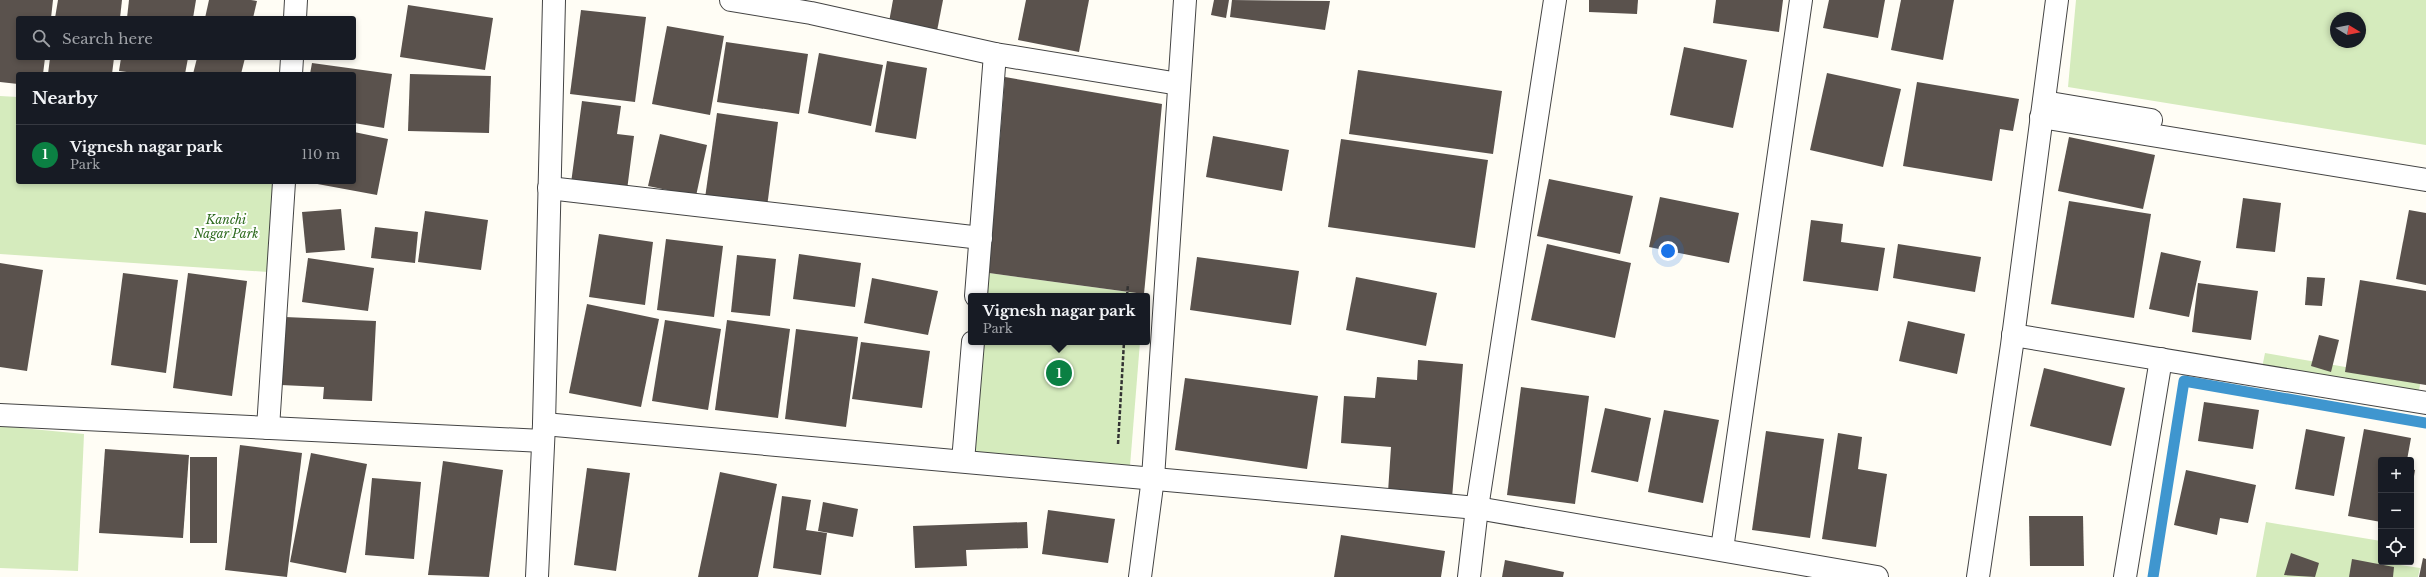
<!DOCTYPE html>
<meta charset="utf-8">
<style>
:root{--surface:#171b24;--page:#20242c;--text:#f1f3f6;--muted:#9ea1a6;--line:#363941;--accent:#0b8043}
body{margin:0;font-family:"Libre Baskerville",serif;background:var(--page);color:var(--text)}
.controls{position:absolute;right:12px;bottom:12px;display:grid;overflow:hidden;border-radius:4px;box-shadow:0 2px 6px #0003}
.controls button{width:36px;height:36px;display:grid;place-items:center;padding:0;border:0;border-bottom:1px solid var(--line);background:var(--surface);color:var(--text);font:20px sans-serif}
.compass{position:absolute;left:2330px;top:12px;width:36px;height:36px;border-radius:50%;background:var(--surface);box-shadow:0 2px 6px #0003;rotate:100deg}
.you{position:absolute;left:1668px;top:251px;width:14px;height:14px;margin:-10px;border:3px solid #fff;border-radius:50%;background:#1a73e8;box-shadow:0 0 0 6px #1a73e833}
.badge{display:grid;place-items:center;width:26px;height:26px;border-radius:50%;background:var(--accent);color:#fff;font-size:13px;font-weight:700}
.pin{position:absolute;translate:-50% -50%;border:2px solid #fff;box-shadow:0 1px 4px #0006}
.popup{position:absolute;left:968px;top:293px;width:182px;height:52px;box-sizing:border-box;display:grid;place-content:center;border-radius:4px;background:var(--surface);filter:drop-shadow(0 1px 3px #0005);font-size:13px;white-space:nowrap;color:var(--muted)}
.popup b{font-size:15px;color:var(--text)}
.popup::after{content:'';position:absolute;left:50%;top:100%;margin-left:-8px;border:8px solid transparent;border-top-color:var(--surface)}
.list{margin:0;padding:0;list-style:none}
h2{display:flex;justify-content:space-between;align-items:center;height:52px;margin:0;padding:0 16px;font-size:17px}
h2 small{font-size:13px;font-weight:400;color:var(--muted)}
.list li{display:grid;grid-template-columns:26px 1fr auto;gap:12px;align-items:center;box-sizing:border-box;height:60px;padding:0 16px;border-top:1px solid var(--line)}
.list b{display:block;font-size:15px;white-space:nowrap}
.list p{margin:0;font-size:13px;white-space:nowrap;color:var(--muted)}
.list em{font-size:13px;font-style:normal;color:var(--muted)}
.icon{flex:none;width:22px;height:22px;fill:none;stroke:currentColor;stroke-width:2;stroke-linecap:round;stroke-linejoin:round}
.map{position:relative;flex:none;width:2426px;height:577px;overflow:hidden}
.search{position:absolute;background:var(--surface);box-shadow:0 2px 6px #0003;left:16px;top:16px;width:340px;height:44px;display:flex;align-items:center;gap:10px;box-sizing:border-box;padding:0 14px;border-radius:4px;color:var(--muted);font-size:15px}
.panel{position:absolute;background:var(--surface);box-shadow:0 2px 6px #0003;left:16px;top:72px;width:340px;height:112px;border-radius:4px}
.map>svg:first-child{display:block}
</style>
<div class="map">
<svg width="2426" height="577" viewBox="0 0 2426 577">
<rect width="100%" height="100%" fill="#fffdf5"/>
<g fill="#d5ebbd" fill-rule="evenodd">
<path d="M2076,0H2426V145L2068,87ZM2336,18H2360V42H2336Z"/>
<polygon points="0,96 18,97 18,182 275,182 268,272 0,254"/>
<polygon points="989,273 1144,294 1143,296 987,296"/>
<polygon points="983,342 1140,342 1130,466 973,452"/>
<polygon points="2265,353 2421,380 2418,395 2262,368"/>
<polygon points="0,426 84,434 78,571 0,568"/>
<polygon points="2266,522 2381,541 2381,562 2420,568 2418,577 2256,577"/>
</g>
<g fill="none" stroke-linecap="round" stroke-linejoin="round">
<polyline stroke="#3f96cf" stroke-width="11" points="2153,577 2184,381 2426,423"/>
</g>
<g fill="#5a524d">
<polygon points="0,0 53,0 51,18 18,18 18,58 45,58 43,74 18,74 18,84 0,82"/>
<polygon points="58,0 122,0 120,18 55,18"/>
<polygon points="129,0 196,0 193,18 127,18"/>
<polygon points="209,0 251,0 257,1 253,18 205,18"/>
<polygon points="893,0 943,0 937,31 889,22"/>
<polygon points="1026,0 1089,0 1079,52 1018,40"/>
<polygon points="1214,0 1229,0 1226,18 1211,15"/>
<polygon points="1232,0 1330,1 1325,30 1230,17"/>
<polygon points="1589,0 1638,0 1637,14 1589,12"/>
<polygon points="1716,0 1783,0 1779,32 1713,23"/>
<polygon points="1829,0 1885,0 1878,38 1823,28"/>
<polygon points="1901,0 1954,0 1943,60 1891,50"/>
<polygon points="408,5 493,18 485,70 400,57"/>
<polygon points="581,10 646,17 635,102 570,94"/>
<polygon points="667,26 724,36 710,115 652,104"/>
<polygon points="726,42 808,54 799,114 717,102"/>
<polygon points="1684,47 1747,60 1733,128 1670,115"/>
<polygon points="819,53 883,65 871,126 808,113"/>
<polygon points="50,58 114,58 112,74 48,74"/>
<polygon points="121,58 188,58 185,74 142,74 119,71"/>
<polygon points="197,58 245,58 241,74 193,74"/>
<polygon points="887,61 927,68 916,139 875,132"/>
<polygon points="312,63 392,74 384,128 354,123 354,74 310,74"/>
<polygon points="1358,70 1502,91 1493,154 1349,134"/>
<polygon points="1827,73 1901,89 1883,167 1810,150"/>
<polygon points="410,74 491,76 489,133 408,131"/>
<polygon points="1005,77 1162,104 1144,294 989,273"/>
<polygon points="1917,82 2019,99 2013,131 2000,129 1992,181 1903,166"/>
<polygon points="582,101 621,106 617,134 634,136 627,190 571,183"/>
<polygon points="717,113 778,122 767,207 705,198"/>
<polygon points="354,132 388,139 377,195 312,183 354,182"/>
<polygon points="660,134 707,145 696,196 648,186"/>
<polygon points="1213,136 1289,150 1282,191 1206,177"/>
<polygon points="2069,137 2155,155 2143,209 2058,191"/>
<polygon points="1341,139 1488,160 1475,248 1328,227"/>
<polygon points="1549,179 1633,196 1620,254 1537,236"/>
<polygon points="1660,197 1739,213 1729,263 1649,247"/>
<polygon points="2243,198 2281,203 2275,252 2236,248"/>
<polygon points="2069,201 2151,214 2134,318 2051,304"/>
<polygon points="341,209 345,250 306,253 302,212"/>
<polygon points="2409,210 2426,213 2426,285 2396,279"/>
<polygon points="425,211 488,220 481,270 418,262"/>
<polygon points="1811,220 1843,224 1841,242 1885,248 1878,291 1803,281"/>
<polygon points="375,227 418,232 415,263 371,258"/>
<polygon points="599,234 653,242 645,305 589,297"/>
<polygon points="666,239 723,246 714,317 657,310"/>
<polygon points="1547,244 1631,263 1615,338 1531,320"/>
<polygon points="1898,244 1981,257 1975,292 1893,278"/>
<polygon points="2161,252 2201,261 2189,317 2149,309"/>
<polygon points="799,254 861,263 855,307 793,299"/>
<polygon points="737,255 776,259 770,316 731,312"/>
<polygon points="1197,257 1299,271 1291,325 1190,310"/>
<polygon points="308,258 374,268 368,311 302,302"/>
<polygon points="0,263 43,270 27,371 0,367"/>
<polygon points="123,273 178,280 166,373 111,365"/>
<polygon points="188,273 247,281 232,396 173,388"/>
<polygon points="1356,277 1437,293 1426,346 1346,330"/>
<polygon points="2307,277 2325,278 2322,306 2305,305"/>
<polygon points="872,278 938,291 928,335 864,323"/>
<polygon points="2360,280 2426,291 2426,385 2345,372"/>
<polygon points="2198,283 2258,291 2251,340 2192,332"/>
<polygon points="587,304 659,319 641,407 569,393"/>
<polygon points="285,317 376,321 372,401 323,399 324,387 281,385"/>
<polygon points="665,320 721,329 708,410 652,401"/>
<polygon points="727,320 790,329 778,418 715,410"/>
<polygon points="1908,321 1965,334 1957,374 1899,361"/>
<polygon points="796,329 858,337 846,427 785,419"/>
<polygon points="2319,335 2339,340 2331,372 2311,366"/>
<polygon points="861,342 930,351 922,408 852,399"/>
<polygon points="1418,360 1463,364 1452,498 1388,492 1391,447 1341,443 1344,396 1375,398 1377,377 1417,380"/>
<polygon points="2044,368 2125,388 2111,446 2030,426"/>
<polygon points="1185,378 1318,396 1307,469 1175,450"/>
<polygon points="1521,387 1589,396 1575,504 1507,495"/>
<polygon points="2204,402 2259,410 2253,449 2198,441"/>
<polygon points="1605,408 1651,418 1638,482 1591,472"/>
<polygon points="1664,410 1719,420 1703,503 1648,492"/>
<polygon points="2306,429 2345,437 2334,496 2295,489"/>
<polygon points="2364,429 2411,438 2407,460 2381,460 2381,522 2348,516"/>
<polygon points="1766,431 1824,439 1810,538 1752,530"/>
<polygon points="1838,433 1862,437 1858,469 1887,474 1876,547 1822,539"/>
<polygon points="240,445 302,453 287,577 225,570"/>
<polygon points="105,449 189,455 183,538 99,533"/>
<polygon points="311,453 367,464 346,573 290,562"/>
<rect x="190" y="457" width="27" height="86"/>
<polygon points="443,461 503,470 489,577 428,575"/>
<polygon points="587,468 630,473 616,571 574,565"/>
<polygon points="2411,469 2415,470 2412,488 2411,488"/>
<polygon points="2186,470 2256,485 2248,523 2220,518 2217,535 2174,525"/>
<polygon points="720,472 777,484 758,577 698,577"/>
<polygon points="372,478 421,482 414,559 365,555"/>
<polygon points="782,496 811,500 806,530 827,533 821,575 773,568"/>
<polygon points="823,502 858,509 853,537 818,531"/>
<polygon points="1048,510 1115,519 1108,563 1042,554"/>
<polygon points="2029,516 2083,516 2084,566 2030,566"/>
<polygon points="1027,522 1028,548 966,550 967,566 915,568 913,526"/>
<polygon points="1341,535 1445,551 1441,577 1334,577"/>
<polygon points="2291,553 2319,563 2315,577 2284,575"/>
<polygon points="2423,558 2426,559 2426,577 2419,577"/>
<polygon points="2352,559 2394,567 2393,577 2349,577"/>
<polygon points="1505,560 1564,572 1563,577 1502,577"/>
</g>
<g fill="none" stroke-linecap="round" stroke-linejoin="round">
<g stroke="#444" stroke-width="24">
<g id="street">
<polyline points="731,0 811,13 995,54 1179,84"/>
<polyline points="295,18 296,0"/>
<polyline points="291,74 292,58"/>
<polyline points="2044,102 2151,120"/>
<polyline points="2041,117 2426,180"/>
<polyline points="549,188 981,238"/>
<polyline points="976,296 995,54"/>
<polyline points="2013,335 2426,403"/>
<polyline points="0,415 543,441"/>
<polyline points="544,424 1477,508 1877,577"/>
<polyline points="268,428 284,182"/>
<polyline points="963,461 973,342"/>
<polyline points="1722,549 1801,0"/>
<polyline points="537,577 544,424 554,0"/>
<polyline points="1140,577 1153,478 1185,0"/>
<polyline points="1469,577 1477,508 1555,0"/>
<polyline points="1978,577 2012,345 2057,0"/>
<polyline points="2125,577 2161,359"/>
</g>
</g>
<g stroke="#333" stroke-width="2.5" stroke-dasharray="4 2" stroke-linecap="butt">
<polyline points="1127,296 1128,284"/>
<polyline points="1118,444 1124,342"/>
</g>
<use href="#street" stroke="#fff" stroke-width="22"/>
</g>
<g text-anchor="middle" dominant-baseline="central" stroke-width="4" stroke-linejoin="round" paint-order="stroke">
<g font-size="12" font-style="italic" fill="#2f6b1f" stroke="#fff">
<text x="226" y="219">Kanchi<tspan x="226" dy="14">Nagar Park</tspan></text>
</g>
</g>
</svg>
<div class="controls">
<button>+</button>
<button>−</button>
<button><svg class="icon" aria-label="locate" viewBox="0 0 24 24"><circle cx="12" cy="12" r="6"/><path d="M12 2v4M12 18v4M2 12h4M18 12h4"/></svg></button>
</div>
<svg class="compass" viewBox="-18 -18 36 36"><path d="M0-13l5 13h-10z" fill="#e53935"/><path d="M0 13l5-13h-10z" fill="#9ea1a6"/></svg>
<div class="you"></div>
<div class="pin badge" style="left:1059px;top:373px">1</div>
<div class="popup"><b>Vignesh nagar park</b>Park</div>
<div class="search"><svg class="icon" aria-label="search" viewBox="0 0 24 24"><circle cx="10" cy="10" r="6"/><path d="M15 15l6 6"/></svg>Search here</div>
<section class="panel">
<h2>Nearby<small></small></h2>
<ul class="list">
<li><span class="badge">1</span><div><b>Vignesh nagar park</b><p>Park</p></div><em>110 m</em></li>
</ul>
</section>
</div>
